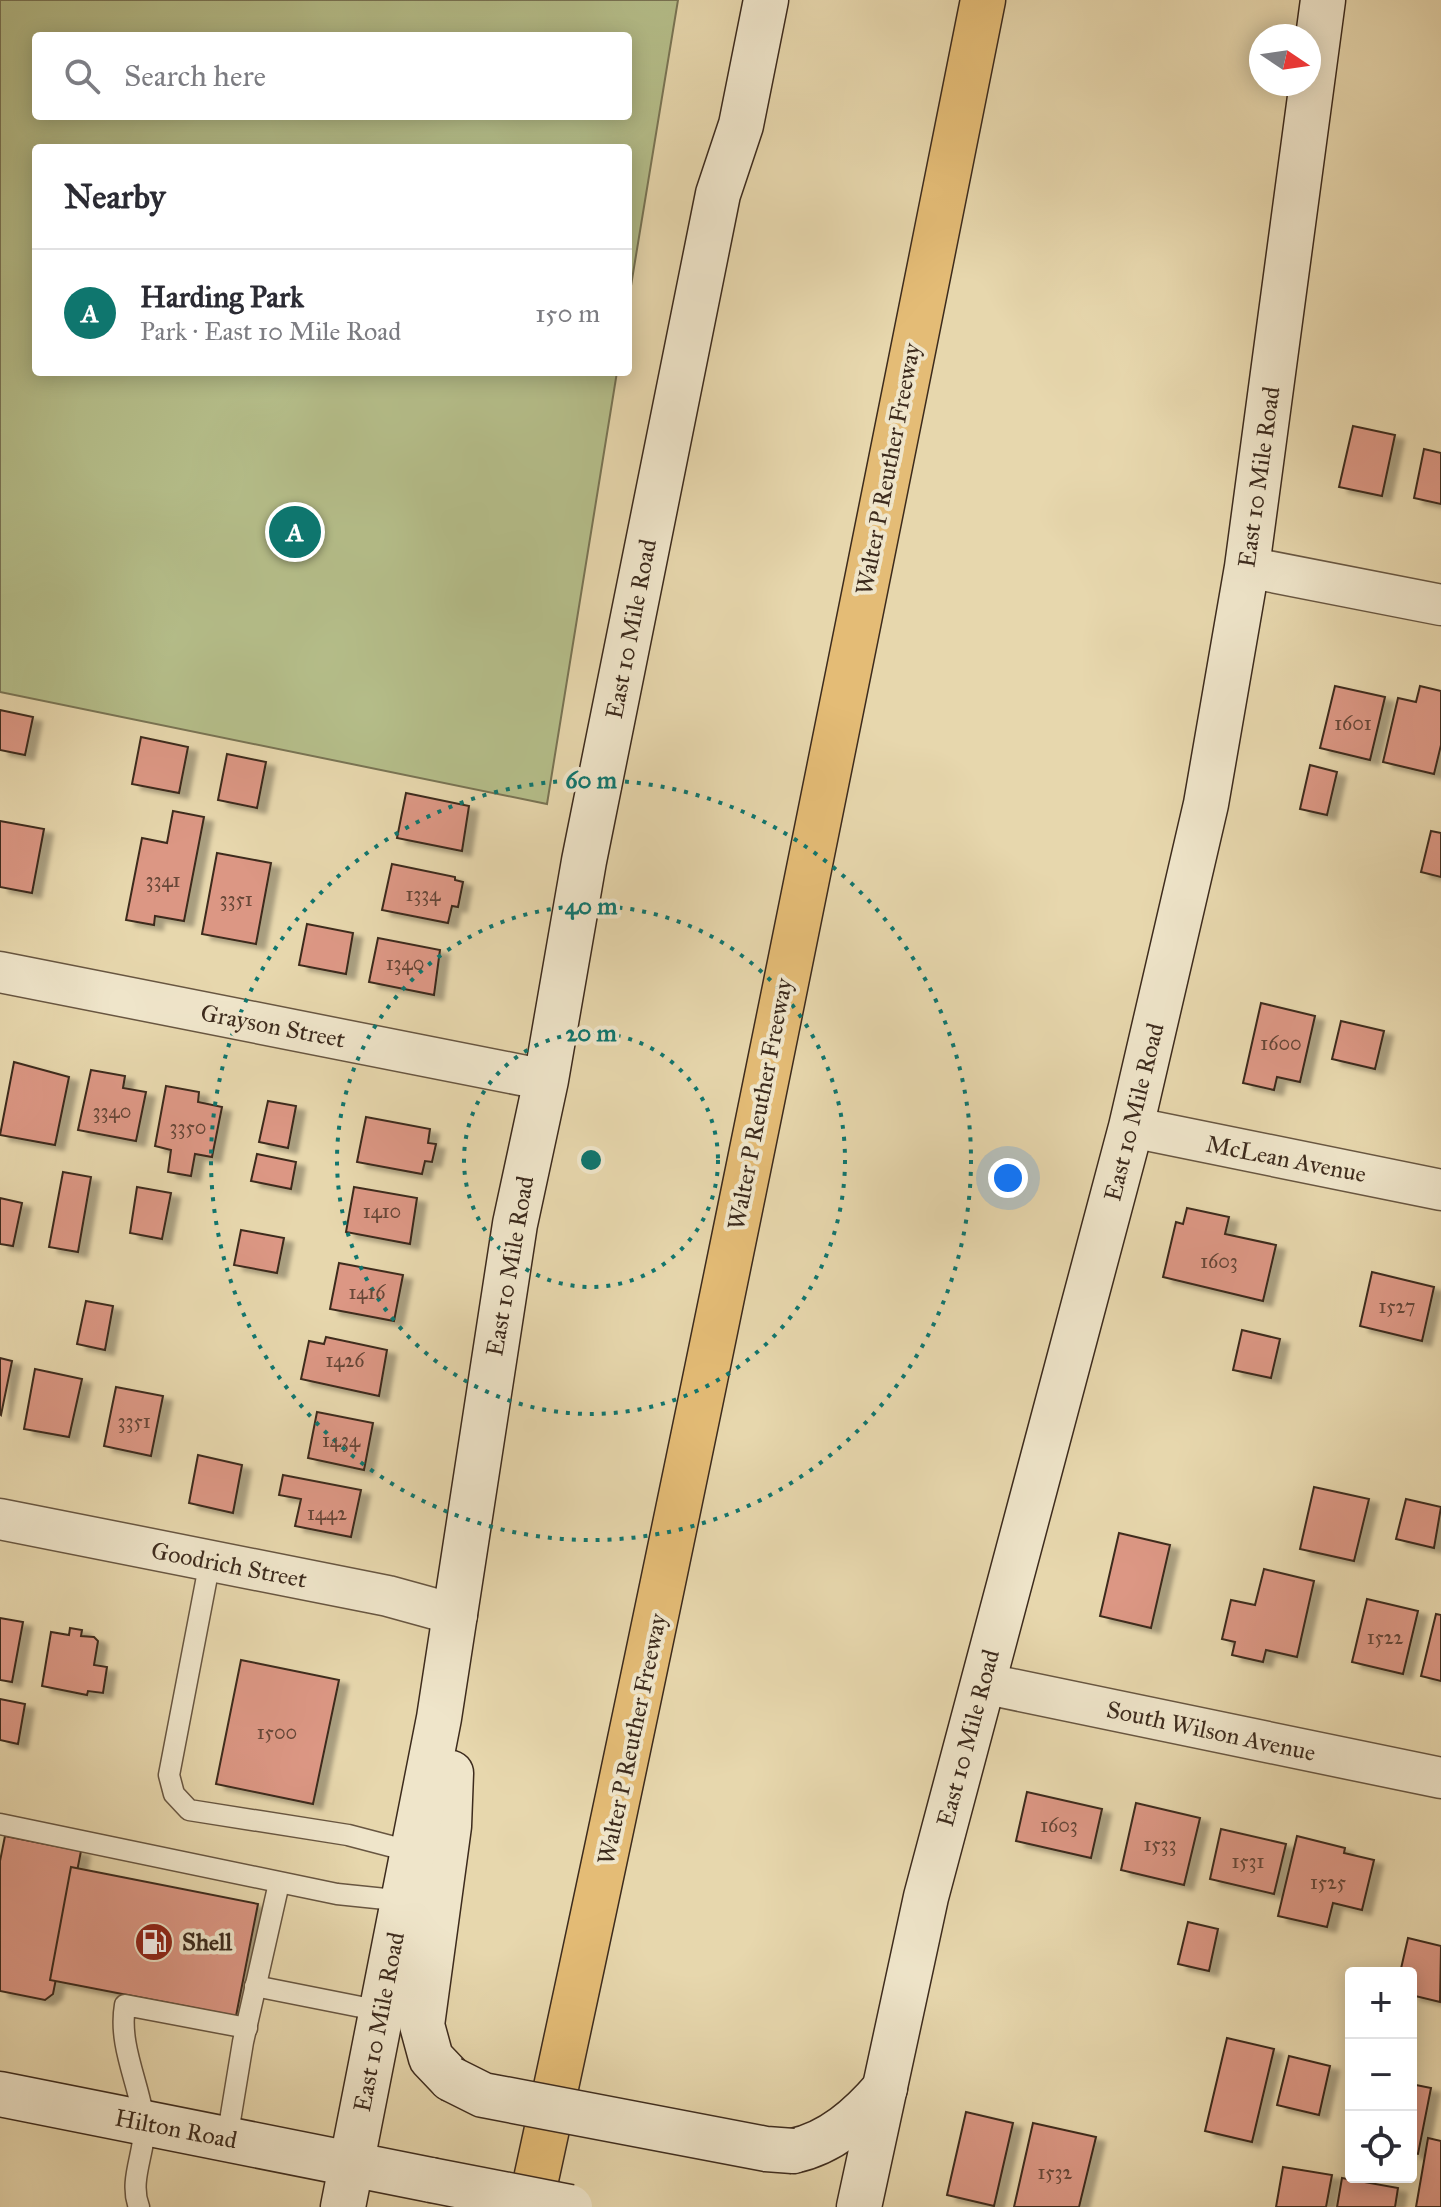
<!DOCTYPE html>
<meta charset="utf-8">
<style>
:root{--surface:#fff;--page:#f2f2f3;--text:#2b2b33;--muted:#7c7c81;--line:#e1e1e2;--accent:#0f766e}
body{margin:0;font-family:"IM FELL Great Primer",serif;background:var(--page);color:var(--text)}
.controls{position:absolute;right:24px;bottom:24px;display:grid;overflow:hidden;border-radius:8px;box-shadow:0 4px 20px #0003}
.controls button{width:72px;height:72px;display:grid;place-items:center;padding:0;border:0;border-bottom:2px solid var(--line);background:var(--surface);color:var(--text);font:40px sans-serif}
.compass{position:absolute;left:1249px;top:24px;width:72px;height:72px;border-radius:50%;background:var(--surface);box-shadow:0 4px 20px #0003;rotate:103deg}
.you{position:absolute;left:1008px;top:1178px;width:28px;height:28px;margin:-20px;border:6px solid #fff;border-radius:50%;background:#1a73e8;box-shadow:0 0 0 12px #1a73e833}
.badge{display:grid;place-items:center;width:52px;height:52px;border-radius:50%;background:var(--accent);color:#fff;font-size:26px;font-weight:700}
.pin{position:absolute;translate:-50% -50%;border:4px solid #fff;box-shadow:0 2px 8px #0006}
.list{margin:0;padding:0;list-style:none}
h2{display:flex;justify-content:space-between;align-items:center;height:104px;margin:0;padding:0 32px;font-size:34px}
h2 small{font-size:26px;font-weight:400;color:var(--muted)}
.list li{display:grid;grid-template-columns:52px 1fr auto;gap:24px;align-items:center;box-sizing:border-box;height:128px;padding:0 32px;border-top:2px solid var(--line)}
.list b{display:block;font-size:30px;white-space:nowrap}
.list p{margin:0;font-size:26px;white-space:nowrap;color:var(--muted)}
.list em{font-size:26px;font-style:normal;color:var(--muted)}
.icon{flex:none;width:44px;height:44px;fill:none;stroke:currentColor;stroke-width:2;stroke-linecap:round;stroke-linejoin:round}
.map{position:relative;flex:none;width:1441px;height:2207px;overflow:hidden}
.search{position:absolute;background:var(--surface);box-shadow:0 4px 20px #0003;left:32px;top:32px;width:600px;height:88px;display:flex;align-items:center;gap:20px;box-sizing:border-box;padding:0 28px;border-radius:8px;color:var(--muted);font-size:30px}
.panel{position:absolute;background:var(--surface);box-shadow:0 4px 20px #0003;left:32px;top:144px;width:600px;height:232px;border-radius:8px}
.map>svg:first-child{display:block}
</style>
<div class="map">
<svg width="1441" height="2207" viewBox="0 0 1441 2207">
<defs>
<filter id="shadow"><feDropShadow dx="9" dy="5" stdDeviation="2" flood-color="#0004"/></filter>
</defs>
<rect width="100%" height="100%" fill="#e7d7ad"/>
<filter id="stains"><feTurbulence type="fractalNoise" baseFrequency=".0025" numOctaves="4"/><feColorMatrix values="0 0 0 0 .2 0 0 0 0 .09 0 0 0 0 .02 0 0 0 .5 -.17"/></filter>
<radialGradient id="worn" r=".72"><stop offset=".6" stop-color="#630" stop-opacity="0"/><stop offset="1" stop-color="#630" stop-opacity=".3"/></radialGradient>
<path fill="#b5be8a" stroke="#797454" stroke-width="2" fill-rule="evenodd" d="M0,0H678L628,304V148H36V372H617L547,804L0,692ZM628,36V116H36V36Z"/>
<g fill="#dc9784" stroke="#3d2b1d" stroke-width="2" filter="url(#shadow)">
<polygon points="1353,426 1395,435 1382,496 1339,487"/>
<polygon points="1424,449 1441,453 1441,504 1414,498"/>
<polygon points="1335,686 1385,697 1370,760 1320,748"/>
<polygon points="1420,686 1441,691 1441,745 1434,774 1383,762 1398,698 1416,702"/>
<polygon points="0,710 33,717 25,755 0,750"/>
<polygon points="141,737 188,747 179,793 132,784"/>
<polygon points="227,754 266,762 257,808 218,800"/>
<polygon points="1310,765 1337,772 1327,815 1300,809"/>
<polygon points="406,793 469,806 462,851 397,838"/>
<polygon points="173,811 204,817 184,921 155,916 154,925 126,920 142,838 167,843"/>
<polygon points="0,821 44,829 32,893 0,887"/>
<polygon points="1431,831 1441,833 1441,877 1421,872"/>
<polygon points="217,853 271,863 256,944 202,934"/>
<polygon points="392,864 455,877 455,880 463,882 458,907 452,906 448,923 382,910"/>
<polygon points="307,924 353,933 346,974 299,965"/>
<polygon points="378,938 440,950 434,995 369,982"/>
<polygon points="1261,1003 1315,1016 1300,1082 1277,1077 1274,1090 1243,1083"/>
<polygon points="1341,1021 1384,1031 1375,1069 1332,1059"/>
<polygon points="14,1062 69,1077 55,1145 0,1135"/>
<polygon points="91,1070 125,1076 123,1088 146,1092 136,1141 78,1130"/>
<polygon points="166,1086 199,1092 198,1102 222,1107 212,1157 195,1154 191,1176 168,1172 171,1150 155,1146"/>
<polygon points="268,1101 296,1106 288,1148 259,1142"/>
<polygon points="366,1117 430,1129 428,1143 436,1144 432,1162 425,1161 422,1174 357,1162"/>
<polygon points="257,1154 296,1162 291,1189 251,1181"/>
<polygon points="63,1172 91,1177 78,1252 49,1247"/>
<polygon points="137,1187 171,1193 162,1239 130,1233"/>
<polygon points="354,1187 417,1198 410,1244 346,1232"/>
<polygon points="0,1198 22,1203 13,1246 0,1244"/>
<polygon points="1187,1208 1229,1217 1225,1234 1276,1245 1263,1301 1163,1277 1176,1222 1183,1224"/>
<polygon points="241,1230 284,1238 277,1273 234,1265"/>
<polygon points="339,1263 403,1275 394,1321 330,1309"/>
<polygon points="1372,1272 1434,1287 1422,1341 1360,1326"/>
<polygon points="86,1301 113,1306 105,1350 77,1344"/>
<polygon points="1242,1330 1280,1339 1271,1378 1233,1370"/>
<polygon points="326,1337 387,1350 379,1396 301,1379 309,1341 324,1344"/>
<polygon points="0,1358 12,1361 1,1415 0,1414"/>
<polygon points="35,1369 82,1379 69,1437 24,1429"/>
<polygon points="116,1387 163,1396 151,1456 104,1446"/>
<polygon points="317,1412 373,1423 364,1470 308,1458"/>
<polygon points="198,1455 242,1465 233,1513 189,1503"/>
<polygon points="283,1475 361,1490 351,1537 295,1526 301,1499 279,1495"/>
<polygon points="1314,1487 1369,1499 1354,1561 1300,1549"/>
<polygon points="1406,1499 1441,1507 1434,1548 1396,1539"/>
<polygon points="1119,1533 1170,1545 1151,1628 1100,1616"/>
<polygon points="1264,1569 1314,1581 1297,1657 1266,1650 1263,1662 1232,1655 1235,1642 1222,1639 1231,1600 1255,1605"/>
<polygon points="1367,1599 1418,1611 1403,1674 1352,1662"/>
<polygon points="1436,1614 1441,1615 1441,1681 1421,1676"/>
<polygon points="0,1618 23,1622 12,1682 0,1680"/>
<polygon points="70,1628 82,1630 81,1636 94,1637 98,1641 94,1665 107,1667 103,1693 88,1691 87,1695 42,1686 51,1632 69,1635"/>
<polygon points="241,1660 339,1680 313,1804 216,1784"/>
<polygon points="0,1699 25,1704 18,1744 0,1740"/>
<polygon points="1027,1792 1102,1809 1091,1858 1016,1841"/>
<polygon points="1136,1803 1200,1818 1184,1885 1121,1870"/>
<polygon points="1221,1829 1286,1844 1274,1894 1210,1879"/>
<polygon points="5,1836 81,1851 53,1994 45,2000 0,1991 0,1861"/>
<polygon points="1297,1836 1345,1848 1344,1853 1374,1860 1362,1910 1333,1903 1327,1927 1278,1916"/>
<polygon points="71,1867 258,1904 236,2016 50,1980"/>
<polygon points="1188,1922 1218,1929 1209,1971 1178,1964"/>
<polygon points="1408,1938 1441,1946 1440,2002 1411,1995 1411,1973 1400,1973"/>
<polygon points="1227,2038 1274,2049 1252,2142 1205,2131"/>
<polygon points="1289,2056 1330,2066 1319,2115 1277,2105"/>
<polygon points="1411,2084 1431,2088 1418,2154 1411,2153"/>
<polygon points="966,2112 1013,2123 994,2206 947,2195"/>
<polygon points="1033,2123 1096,2137 1079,2207 1014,2207"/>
<polygon points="1428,2138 1441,2141 1441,2207 1416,2207"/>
<polygon points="1283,2167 1332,2175 1326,2207 1276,2207"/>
<polygon points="1342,2178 1398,2188 1395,2207 1337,2207"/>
</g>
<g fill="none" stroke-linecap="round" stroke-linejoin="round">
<g stroke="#685641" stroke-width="23">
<g id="lane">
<polyline points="210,1561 169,1775 174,1794 189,1810 348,1835 413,1852"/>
<polyline points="0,1824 337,1894 405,1901"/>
<polyline points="255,1986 381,2011"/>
<polyline points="227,2139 243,2042 279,1883"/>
<path d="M139,2207C128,2179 147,2150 144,2121C139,2083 118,2045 125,2005L247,2028"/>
</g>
</g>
<g stroke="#685641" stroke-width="43">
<g id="street">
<polyline points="1247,567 1441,605"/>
<polyline points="0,972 546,1080"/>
<polyline points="1131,1127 1441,1190"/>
<polyline points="0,1519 388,1596 457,1615"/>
<polyline points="982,1683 1441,1778"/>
</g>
</g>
<g stroke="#3d2b1d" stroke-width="47">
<g id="secondary">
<polyline points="451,2079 431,2058 422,2025 449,1826 451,1773"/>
<polyline points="0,2094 431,2180"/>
<path d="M793,2151C831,2143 860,2117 885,2088"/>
<polyline points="343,2207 439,1718 515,1224 546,1080 584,861 718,194 741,125 766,0"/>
<polyline points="859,2207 926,1897 1131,1127 1206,804 1247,567 1323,0"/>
</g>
</g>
<g stroke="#3d2b1d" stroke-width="47">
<path id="highway" d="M530,2207C690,1473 836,736 983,0"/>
</g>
<use href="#lane" stroke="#efe5ca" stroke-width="20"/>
<use href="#street" stroke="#efe5ca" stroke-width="40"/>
<use href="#secondary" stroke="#efe5ca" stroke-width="44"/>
<use href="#highway" stroke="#e4bc76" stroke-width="44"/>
<g stroke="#3d2b1d" stroke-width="47" stroke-linecap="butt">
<g id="secondary-bridge">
<polyline points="451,2079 483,2095 766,2149 793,2151"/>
<polyline points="431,2180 570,2207"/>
</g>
</g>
<use href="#secondary-bridge" stroke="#efe5ca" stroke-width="44"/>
</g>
<g fill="none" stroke="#0f766e" stroke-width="4" stroke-dasharray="4 8">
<circle cx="591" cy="1160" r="127"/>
<circle cx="591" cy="1160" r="254"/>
<circle cx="591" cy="1160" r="380"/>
</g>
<defs>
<g id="fuel-disc" transform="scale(2)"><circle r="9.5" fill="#8f2418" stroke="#efe5ca"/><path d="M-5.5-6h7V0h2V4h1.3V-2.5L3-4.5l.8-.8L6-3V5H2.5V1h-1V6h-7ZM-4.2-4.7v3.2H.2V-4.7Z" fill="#fff"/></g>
</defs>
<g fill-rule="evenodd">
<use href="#fuel-disc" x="154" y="1942"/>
</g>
<g text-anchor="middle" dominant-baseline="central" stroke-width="8" stroke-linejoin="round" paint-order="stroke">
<g font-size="20" fill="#654637">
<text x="1353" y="723">1601</text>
<text x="163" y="880">3341</text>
<text x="423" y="894">1334</text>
<text x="236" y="899">3351</text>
<text x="405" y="963">1340</text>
<text x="1281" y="1043">1600</text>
<text x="112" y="1111">3340</text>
<text x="188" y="1127">3350</text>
<text x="382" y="1211">1410</text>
<text x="1219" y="1261">1603</text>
<text x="367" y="1292">1416</text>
<text x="1397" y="1306">1527</text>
<text x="345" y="1360">1426</text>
<text x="134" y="1421">3351</text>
<text x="341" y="1440">1434</text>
<text x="327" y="1513">1442</text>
<text x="1385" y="1637">1522</text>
<text x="277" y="1732">1500</text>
<text x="1059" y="1825">1603</text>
<text x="1160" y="1844">1533</text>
<text x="1248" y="1861">1531</text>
<text x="1328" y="1882">1525</text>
<text x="1055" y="2172">1532</text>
</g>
<g font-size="24" fill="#3d2b1d" stroke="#efe5ca">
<text transform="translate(888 469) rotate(-79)">Walter P Reuther Freeway</text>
<text transform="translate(1259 477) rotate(-82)">East 10 Mile Road</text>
<text transform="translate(631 629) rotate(-79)">East 10 Mile Road</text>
<text transform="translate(273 1026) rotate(11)">Grayson Street</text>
<text transform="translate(760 1104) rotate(-79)">Walter P Reuther Freeway</text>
<text transform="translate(1134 1112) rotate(-76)">East 10 Mile Road</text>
<text transform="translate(1286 1159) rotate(11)">McLean Avenue</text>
<text transform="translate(510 1266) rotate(-80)">East 10 Mile Road</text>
<text transform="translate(229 1565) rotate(11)">Goodrich Street</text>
<text transform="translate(1211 1731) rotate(12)">South Wilson Avenue</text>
<text transform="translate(968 1738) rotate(-75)">East 10 Mile Road</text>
<text transform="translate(632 1739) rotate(-78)">Walter P Reuther Freeway</text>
<text transform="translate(379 2022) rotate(-79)">East 10 Mile Road</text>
<text transform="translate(176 2129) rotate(11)">Hilton Road</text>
</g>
<g font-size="24" font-weight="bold" fill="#3d2b1d" stroke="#efe5ca" text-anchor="start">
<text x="182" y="1942">Shell</text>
</g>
</g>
<circle cx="591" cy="1160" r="12" fill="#0f766e" stroke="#efe5ca" stroke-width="4"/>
<g font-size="24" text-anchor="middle" font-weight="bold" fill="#0f766e" stroke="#efe5ca" stroke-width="8" stroke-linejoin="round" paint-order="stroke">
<text x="591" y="788">60 m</text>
<text x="591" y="914">40 m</text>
<text x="591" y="1041">20 m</text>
</g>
<rect width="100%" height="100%" filter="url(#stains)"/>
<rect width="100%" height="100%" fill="url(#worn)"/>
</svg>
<div class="controls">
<button>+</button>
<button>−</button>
<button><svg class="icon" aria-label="locate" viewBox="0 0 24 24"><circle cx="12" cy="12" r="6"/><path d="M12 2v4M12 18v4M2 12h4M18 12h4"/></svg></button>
</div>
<svg class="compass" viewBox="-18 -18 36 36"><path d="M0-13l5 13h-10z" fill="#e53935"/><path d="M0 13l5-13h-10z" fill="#7c7c81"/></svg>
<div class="you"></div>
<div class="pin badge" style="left:295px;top:532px">A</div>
<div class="search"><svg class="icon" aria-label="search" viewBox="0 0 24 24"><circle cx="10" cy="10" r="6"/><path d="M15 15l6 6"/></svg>Search here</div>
<section class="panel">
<h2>Nearby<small></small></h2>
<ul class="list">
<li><span class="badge">A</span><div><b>Harding Park</b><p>Park · East 10 Mile Road</p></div><em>150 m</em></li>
</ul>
</section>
</div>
